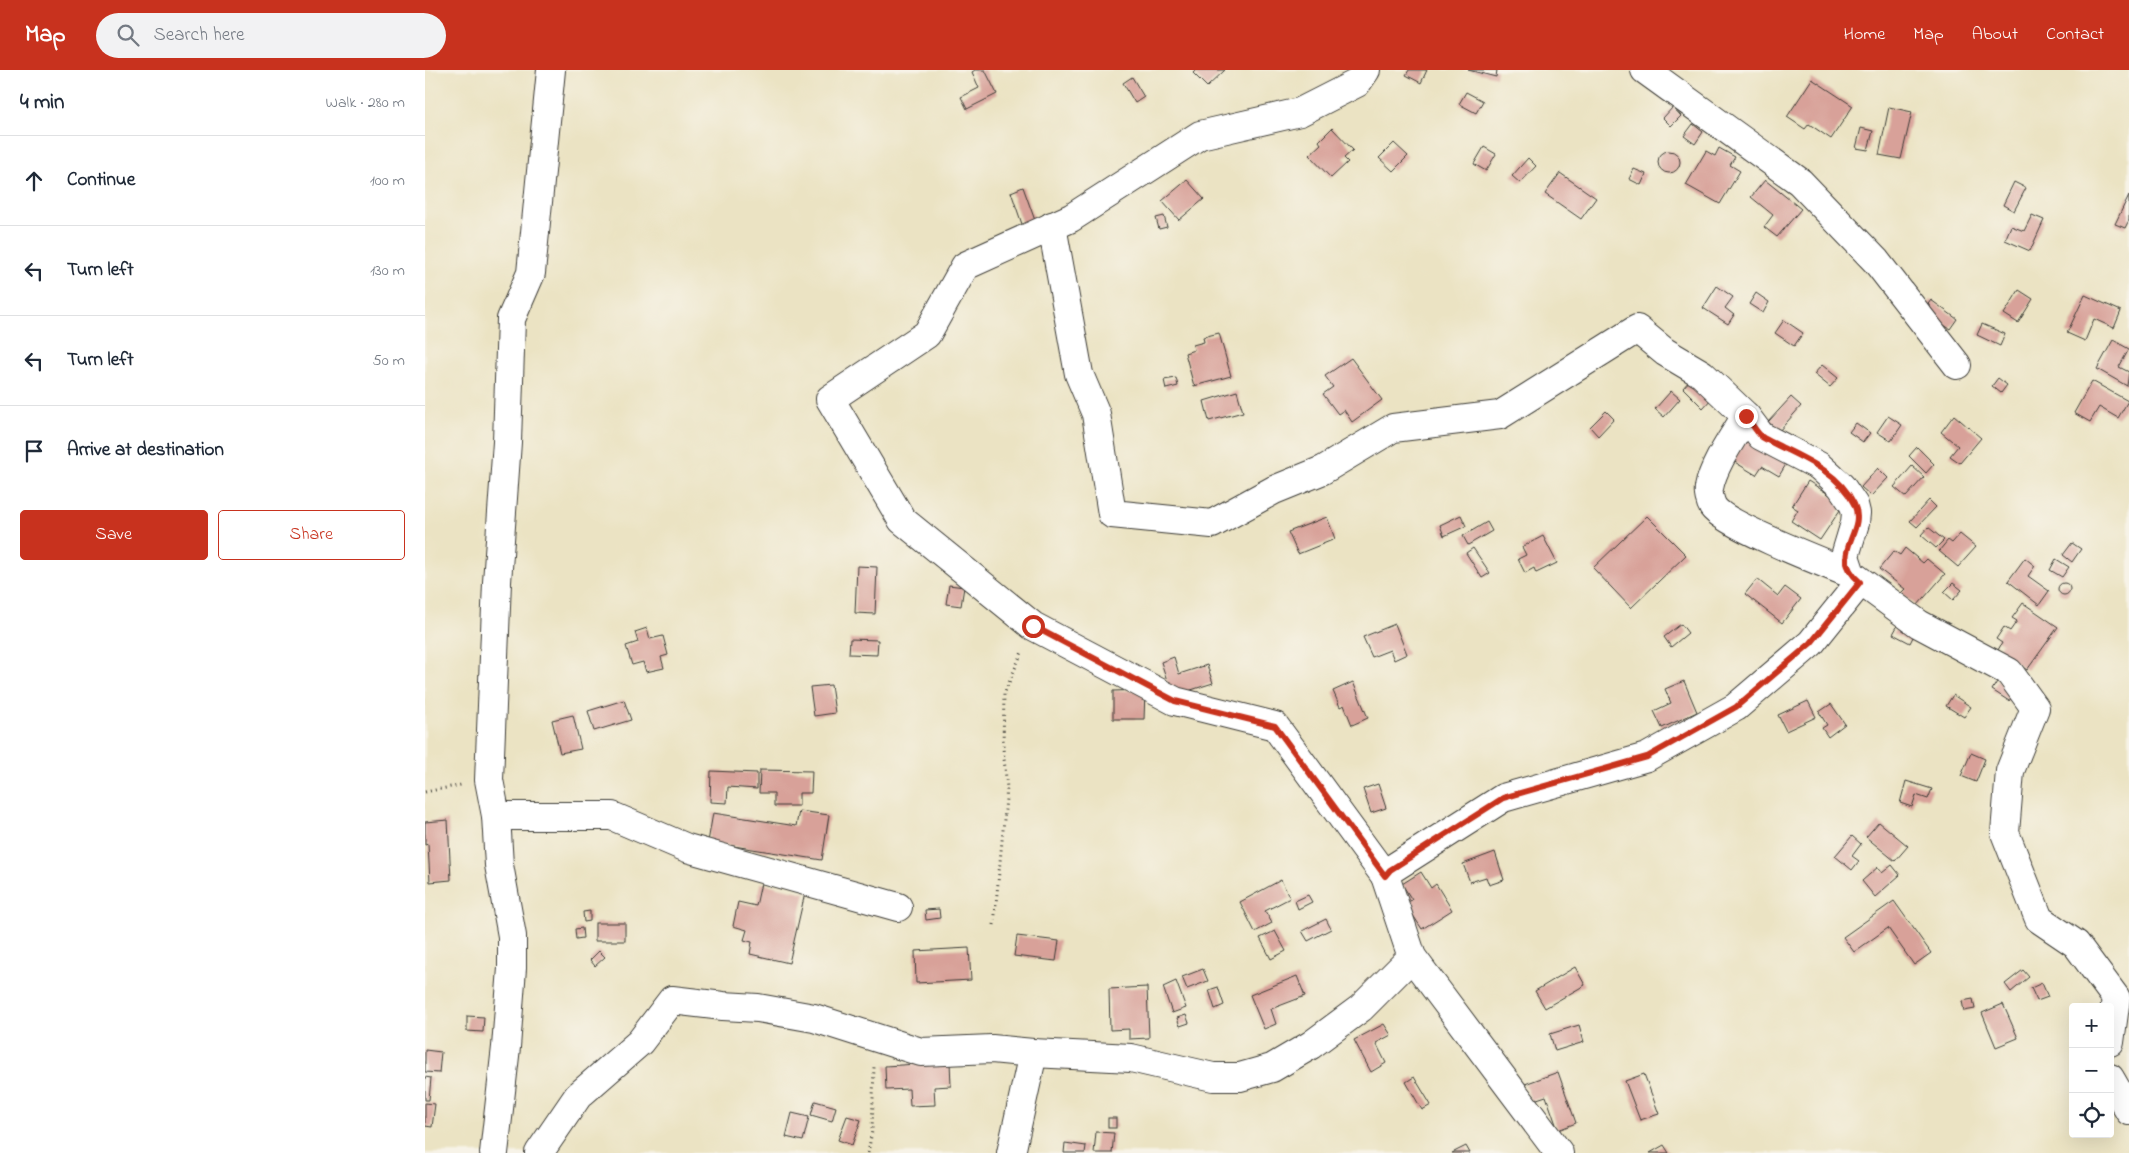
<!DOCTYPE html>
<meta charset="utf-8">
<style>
:root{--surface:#fff;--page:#f2f2f3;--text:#1f2937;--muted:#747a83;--line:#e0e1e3;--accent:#c8321e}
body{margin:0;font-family:"Indie Flower",sans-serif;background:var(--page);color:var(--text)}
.controls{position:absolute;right:15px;bottom:15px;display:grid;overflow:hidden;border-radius:5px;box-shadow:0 5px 20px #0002}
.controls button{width:45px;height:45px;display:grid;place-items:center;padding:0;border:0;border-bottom:1px solid var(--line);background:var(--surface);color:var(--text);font:25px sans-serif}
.stop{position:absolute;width:15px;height:15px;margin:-11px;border:4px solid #c8321e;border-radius:50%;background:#fff}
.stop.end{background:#c8321e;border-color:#fff;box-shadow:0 1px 5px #0008}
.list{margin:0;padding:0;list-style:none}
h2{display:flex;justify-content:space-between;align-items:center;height:65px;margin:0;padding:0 20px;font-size:21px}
h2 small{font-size:16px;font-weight:400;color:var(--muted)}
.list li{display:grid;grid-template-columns:32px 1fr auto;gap:15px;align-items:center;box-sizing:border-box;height:90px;padding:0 20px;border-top:1px solid var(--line)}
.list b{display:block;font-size:19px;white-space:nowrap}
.list em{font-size:16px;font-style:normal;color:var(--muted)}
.actions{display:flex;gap:10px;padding:15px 20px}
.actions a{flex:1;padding:11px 0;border:1px solid var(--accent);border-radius:5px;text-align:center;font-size:18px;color:var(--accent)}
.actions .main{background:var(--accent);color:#fff}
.icon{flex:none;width:28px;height:28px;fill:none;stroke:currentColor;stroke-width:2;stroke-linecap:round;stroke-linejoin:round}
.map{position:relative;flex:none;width:1704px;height:1083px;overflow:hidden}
header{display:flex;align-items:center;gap:30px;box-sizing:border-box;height:70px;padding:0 25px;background:var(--accent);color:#fff}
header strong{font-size:24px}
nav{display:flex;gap:28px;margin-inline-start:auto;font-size:18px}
.search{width:350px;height:45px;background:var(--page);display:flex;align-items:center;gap:12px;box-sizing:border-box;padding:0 18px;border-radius:28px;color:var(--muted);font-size:19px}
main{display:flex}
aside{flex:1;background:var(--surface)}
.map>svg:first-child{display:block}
</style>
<header>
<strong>Map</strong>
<div class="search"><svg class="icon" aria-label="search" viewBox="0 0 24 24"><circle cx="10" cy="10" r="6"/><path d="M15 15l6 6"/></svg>Search here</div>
<nav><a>Home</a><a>Map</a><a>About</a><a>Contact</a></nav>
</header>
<main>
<aside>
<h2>4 min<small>Walk · 280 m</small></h2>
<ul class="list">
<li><svg class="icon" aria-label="ahead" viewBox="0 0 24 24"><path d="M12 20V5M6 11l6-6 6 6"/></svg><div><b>Continue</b></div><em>100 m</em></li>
<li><svg class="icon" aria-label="left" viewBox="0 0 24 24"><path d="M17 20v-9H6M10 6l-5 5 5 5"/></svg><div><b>Turn left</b></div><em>130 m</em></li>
<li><svg class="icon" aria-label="left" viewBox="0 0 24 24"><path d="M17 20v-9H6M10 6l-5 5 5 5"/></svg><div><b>Turn left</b></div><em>50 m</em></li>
<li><svg class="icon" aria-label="arrive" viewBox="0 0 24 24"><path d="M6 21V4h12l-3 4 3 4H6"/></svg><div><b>Arrive at destination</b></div></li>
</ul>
<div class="actions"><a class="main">Save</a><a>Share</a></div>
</aside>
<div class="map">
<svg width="1704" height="1083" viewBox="0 0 1704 1083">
<rect width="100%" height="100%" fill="#f7f3e8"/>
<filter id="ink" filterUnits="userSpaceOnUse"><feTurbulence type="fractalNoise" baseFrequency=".02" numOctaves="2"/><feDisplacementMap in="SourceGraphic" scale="10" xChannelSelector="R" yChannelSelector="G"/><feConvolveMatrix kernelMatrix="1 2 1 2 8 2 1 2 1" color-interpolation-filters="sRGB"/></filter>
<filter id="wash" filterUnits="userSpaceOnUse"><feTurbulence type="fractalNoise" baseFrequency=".0096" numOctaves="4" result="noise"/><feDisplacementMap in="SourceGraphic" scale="20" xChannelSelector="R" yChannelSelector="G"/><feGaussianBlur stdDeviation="1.12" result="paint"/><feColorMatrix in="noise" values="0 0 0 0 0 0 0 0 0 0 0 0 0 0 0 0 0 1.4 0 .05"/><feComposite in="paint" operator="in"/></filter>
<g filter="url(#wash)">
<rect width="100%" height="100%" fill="#ebe3c3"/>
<g id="blocks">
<g fill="#d8a199">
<polygon points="550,0 560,0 572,24 542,39 536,27 554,18 547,2"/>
<polygon points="771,0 800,0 782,17 768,3"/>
<polygon points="984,0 1002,0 996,13 981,5"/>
<polygon points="1043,0 1072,0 1071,7"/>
<polygon points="707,7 719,27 710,33 698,13"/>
<polygon points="1387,9 1428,36 1406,69 1384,54 1380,59 1362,47"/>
<polygon points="1041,22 1058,31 1051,43 1034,34"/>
<polygon points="1248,37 1256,46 1246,56 1238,48"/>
<polygon points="1464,37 1487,42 1476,89 1454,85"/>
<polygon points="1268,54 1278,62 1270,74 1259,66"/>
<polygon points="907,58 928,80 919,88 923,92 906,108 884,85 896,74 894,71"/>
<polygon points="1436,58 1448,61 1443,80 1431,78"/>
<polygon points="969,73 983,86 968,101 954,88"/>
<polygon points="1059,77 1071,84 1061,101 1049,94"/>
<polygon points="1294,78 1310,87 1305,95 1315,101 1295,134 1261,115 1281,81 1290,86"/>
<circle cx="1244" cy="92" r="11"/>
<polygon points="1103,88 1111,96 1095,113 1087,106"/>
<polygon points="1209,99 1221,104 1216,115 1204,109"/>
<polygon points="1135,103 1171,128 1156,149 1120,124"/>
<polygon points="762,110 779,129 754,150 737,131"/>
<polygon points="1340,110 1376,139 1352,167 1339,157 1348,145 1326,127"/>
<polygon points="1589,112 1601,118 1589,141 1578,135"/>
<polygon points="598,117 612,156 599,160 586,122"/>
<polygon points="1704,125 1704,150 1700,158 1690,154"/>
<polygon points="1607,145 1619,150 1605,181 1580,170 1586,156 1599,161"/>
<polygon points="739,146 742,157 734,159 731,148"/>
<polygon points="1292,216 1308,227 1300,238 1309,245 1303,254 1278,238"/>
<polygon points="1594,220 1608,229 1593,253 1579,244"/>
<polygon points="1331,223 1344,232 1338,243 1324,234"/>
<polygon points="1660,225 1696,241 1689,258 1669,249 1660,271 1642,263"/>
<polygon points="1506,230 1532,249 1525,259 1498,241"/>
<polygon points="1359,250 1378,263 1369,276 1350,263"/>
<polygon points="1557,254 1580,264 1575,276 1552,265"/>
<polygon points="794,263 806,306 769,316 760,283 769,280 768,275 779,272 778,267"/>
<polygon points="1688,270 1704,279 1694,297 1704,302 1702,316 1672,299"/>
<polygon points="926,288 957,330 927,352 919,340 913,344 898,324 908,317 900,306"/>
<polygon points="1397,295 1413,308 1405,317 1389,304"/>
<polygon points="751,308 753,316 741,319 739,310"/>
<polygon points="1573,308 1582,315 1576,323 1567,316"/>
<polygon points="1266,309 1287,328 1278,338 1258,318"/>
<polygon points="1667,311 1703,331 1693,348 1674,337 1665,352 1649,343"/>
<polygon points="812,321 818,342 784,351 779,331"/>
<polygon points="1246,321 1255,329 1239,347 1230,339"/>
<polygon points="1366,327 1376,336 1354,361 1343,352"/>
<polygon points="1181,341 1189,349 1173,366 1165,357"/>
<polygon points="1529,345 1556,368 1535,393 1525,386 1533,376 1516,362"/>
<polygon points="1463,346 1477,355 1466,371 1452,362"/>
<polygon points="1431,353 1445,363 1438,372 1424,362"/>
<polygon points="1323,366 1363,391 1354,406 1337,396 1331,405 1308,391"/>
<polygon points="1492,377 1509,394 1501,403 1484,386"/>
<polygon points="1487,396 1499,407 1481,427 1469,417"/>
<polygon points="1453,398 1463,408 1446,426 1436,417"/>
<polygon points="1383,411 1419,434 1395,470 1366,451 1373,440 1367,436"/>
<polygon points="1504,430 1511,437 1492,457 1485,451"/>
<polygon points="1036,445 1041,456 1019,466 1015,455"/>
<polygon points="1222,446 1261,485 1206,538 1168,498"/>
<polygon points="902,447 910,469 873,484 863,462"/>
<polygon points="1062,452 1067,461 1043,475 1038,466"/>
<polygon points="1503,457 1519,470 1511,478 1496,465"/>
<polygon points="1535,464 1551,477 1533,497 1514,481 1523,470 1527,473"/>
<polygon points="1118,466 1132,493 1111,503 1109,498 1100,503 1093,489 1101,485 1097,477"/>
<polygon points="1647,473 1656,479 1647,492 1638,485"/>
<polygon points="1048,478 1065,503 1057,508 1041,483"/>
<polygon points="1480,478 1498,493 1502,489 1520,504 1492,536 1476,523 1480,519 1454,499 1469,481 1475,485"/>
<polygon points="1600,488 1610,496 1603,506 1624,521 1614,535 1583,511"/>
<polygon points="1631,489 1644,497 1637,507 1625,500"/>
<polygon points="432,496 452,497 450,544 430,543"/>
<polygon points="1332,509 1353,526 1360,517 1376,529 1357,553 1320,524"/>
<polygon points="1528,513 1537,520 1528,530 1519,522"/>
<circle cx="1639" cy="519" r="6"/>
<polygon points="524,515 539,517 536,536 521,534"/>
<polygon points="1598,533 1633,557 1602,600 1573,580 1577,573 1571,569 1579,557 1585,561 1592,551 1587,548"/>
<polygon points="970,554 982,584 969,590 965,580 947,587 938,567"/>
<polygon points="1256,554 1263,563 1246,577 1239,567"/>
<polygon points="1473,555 1490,563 1485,573 1468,564"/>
<polygon points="222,558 225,569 238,566 243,585 236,587 239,598 221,602 218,592 207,595 201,576 213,572 210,562"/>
<polygon points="425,569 453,570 452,585 424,584"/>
<polygon points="749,587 754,604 782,595 788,613 747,626 736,592"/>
<polygon points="1573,610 1591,621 1584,631 1567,620"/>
<polygon points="1259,611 1272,642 1237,658 1229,641 1246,633 1240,619"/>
<polygon points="928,612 943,648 927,655 919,635 915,637 908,621"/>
<polygon points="406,615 410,643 389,646 385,617"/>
<polygon points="720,620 719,649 688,649 688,621"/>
<polygon points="1528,625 1546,637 1539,647 1521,636"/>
<polygon points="199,630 206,650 169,661 163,641"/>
<polygon points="1383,631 1391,647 1361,661 1353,645"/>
<polygon points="1406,634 1420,654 1403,667 1397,658 1402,655 1394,642"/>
<polygon points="148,645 156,679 135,683 127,650"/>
<polygon points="1546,683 1560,689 1551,712 1536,706"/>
<polygon points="335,700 387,701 386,723 374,723 374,736 349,736 349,723 334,723"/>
<polygon points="286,701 332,703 332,719 303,717 302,733 285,732"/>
<polygon points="1481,711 1507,719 1503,729 1491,725 1487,737 1475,733"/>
<polygon points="953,714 961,738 946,743 938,719"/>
<polygon points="374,741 404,745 397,790 283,772 288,743 371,756"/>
<polygon points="23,750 26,810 5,812 3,774 0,775 0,752"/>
<polygon points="1454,752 1483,776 1470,791 1441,767"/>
<polygon points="1427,766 1436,774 1427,786 1434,791 1427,800 1410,786"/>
<polygon points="1070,782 1079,810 1064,815 1061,807 1045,812 1038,794"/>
<polygon points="1467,795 1475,805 1450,827 1437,811 1453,797 1457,803"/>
<polygon points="996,802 1006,818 1011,814 1027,840 997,859 980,833 987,830 977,814"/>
<polygon points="856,810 865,828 840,841 847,853 830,862 815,832"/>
<polygon points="336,813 380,823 364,893 325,884 327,872 319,870 322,860 308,856 313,832 331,836"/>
<polygon points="883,825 887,832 873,839 870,831"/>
<polygon points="1469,831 1506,883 1489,895 1463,858 1429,882 1418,867"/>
<polygon points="514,839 515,848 501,850 500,840"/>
<polygon points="165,841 165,851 159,852 158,842"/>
<polygon points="901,849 906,859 883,871 877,861"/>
<rect x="170" y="853" width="30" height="18"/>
<polygon points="157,858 158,868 151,869 150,859"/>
<polygon points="850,861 861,881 846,889 835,868"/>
<polygon points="592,866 634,871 631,891 589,886"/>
<polygon points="544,878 546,910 491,913 490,881"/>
<polygon points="174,881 180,887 170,896 165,890"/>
<polygon points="1150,897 1160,915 1120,938 1110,921"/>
<polygon points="778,899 783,911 762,919 757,907"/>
<polygon points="1598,900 1604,907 1586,922 1580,914"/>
<polygon points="872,906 880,926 846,939 851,954 839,959 825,925"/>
<polygon points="751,911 761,938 747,943 738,917"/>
<polygon points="1617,913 1623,927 1612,931 1606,918"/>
<polygon points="722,917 724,968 704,969 704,959 685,960 684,919"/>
<polygon points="793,917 799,935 790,939 784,920"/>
<polygon points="1548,929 1550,939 1539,941 1537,931"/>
<polygon points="1578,934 1593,968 1571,977 1557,943"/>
<polygon points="761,945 764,953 755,956 752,948"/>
<polygon points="42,946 59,947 58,962 42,961"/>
<polygon points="959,954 966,965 951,973 961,993 946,1002 929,970"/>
<polygon points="1154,955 1159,972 1130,981 1125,964"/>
<polygon points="0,980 16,982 14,1003 0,1002"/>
<polygon points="525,992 526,1016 509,1017 510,1035 485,1036 484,1019 461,1020 460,996"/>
<polygon points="1133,1002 1151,1053 1133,1060 1121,1026 1106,1031 1100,1014"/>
<polygon points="1219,1004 1234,1044 1215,1050 1200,1011"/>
<polygon points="0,1007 6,1008 4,1030 0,1030"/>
<polygon points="989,1007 1006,1035 997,1040 981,1012"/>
<polygon points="390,1031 411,1037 407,1051 386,1045"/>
<polygon points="0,1033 10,1034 7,1057 0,1056"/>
<polygon points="367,1043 384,1047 378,1071 361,1067"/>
<polygon points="422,1046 436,1050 427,1075 413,1070"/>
<rect x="683" y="1048" width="8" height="10"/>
<polygon points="671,1062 689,1063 687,1083 669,1083"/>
<polygon points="640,1073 661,1076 660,1083 639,1083"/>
<polygon points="1239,1075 1244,1083 1225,1083"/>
<polygon points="1041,1076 1045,1083 1027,1083"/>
</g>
</g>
</g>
<g filter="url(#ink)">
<use href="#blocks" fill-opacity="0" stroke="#3b3a35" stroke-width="1"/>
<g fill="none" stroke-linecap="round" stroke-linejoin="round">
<g stroke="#3b3a35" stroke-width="30">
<g id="minor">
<polyline points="941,0 932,13 875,42 775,65 646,148 540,196 502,264 405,329 477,450 608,556 750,631 850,656 960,806"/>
<polyline points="1220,0 1375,112 1451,191 1532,295"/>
<polyline points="627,156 654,304 671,344 687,444 787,454 849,420 898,400 968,358 1075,345 1212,259 1240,282 1277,304 1321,346 1336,366 1394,396 1416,416 1429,435 1431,443 1430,453 1420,486 1426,504 1494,554 1584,602 1610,638 1585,701 1580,763 1614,849 1651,874 1691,928 1685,972"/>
<path d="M1321,346C1309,366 1288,395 1284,418C1283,423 1285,432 1288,437C1299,454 1401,494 1426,504"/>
<polyline points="71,746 187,746 262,778 473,837"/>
<polyline points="1685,1008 1704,1041"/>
<polyline points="69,1083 81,977 87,898 87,866 74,795 71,746 64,710 72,512 82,372 86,249 106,203 126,0"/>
<polyline points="114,1083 153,1026 215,972 247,930 298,936 333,938 389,948 496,982 567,979 608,983 706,988 788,1007 815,1007 847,998 886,975 936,938 987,887"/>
<polyline points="586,1083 608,983"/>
<polyline points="1134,1083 987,887 960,806 965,800 1078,728 1222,687 1311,637 1386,573 1435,512"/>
</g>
</g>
<g stroke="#3b3a35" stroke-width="3" stroke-dasharray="1 4" stroke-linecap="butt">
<polyline points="0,722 36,715"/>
<polyline points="569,855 582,718 578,678 579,624 597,582"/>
<polyline points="443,1083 447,1061 449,997"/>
</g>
<use href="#minor" stroke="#fff" stroke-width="28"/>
</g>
</g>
<g fill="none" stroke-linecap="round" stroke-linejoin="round" filter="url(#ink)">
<path stroke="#c8321e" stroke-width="6" d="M608,556L750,631L850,656L960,806L965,800L1078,728L1222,687L1311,637L1386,573L1435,512C1401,483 1443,463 1429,434C1415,405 1385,391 1358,378C1351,374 1343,371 1337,367C1331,362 1326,352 1321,346"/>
</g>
</svg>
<div class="controls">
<button>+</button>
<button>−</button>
<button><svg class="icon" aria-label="locate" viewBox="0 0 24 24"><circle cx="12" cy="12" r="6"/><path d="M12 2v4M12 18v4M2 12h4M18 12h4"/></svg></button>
</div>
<div class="stop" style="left:608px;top:556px"></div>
<div class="stop end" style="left:1321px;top:346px"></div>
</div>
</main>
